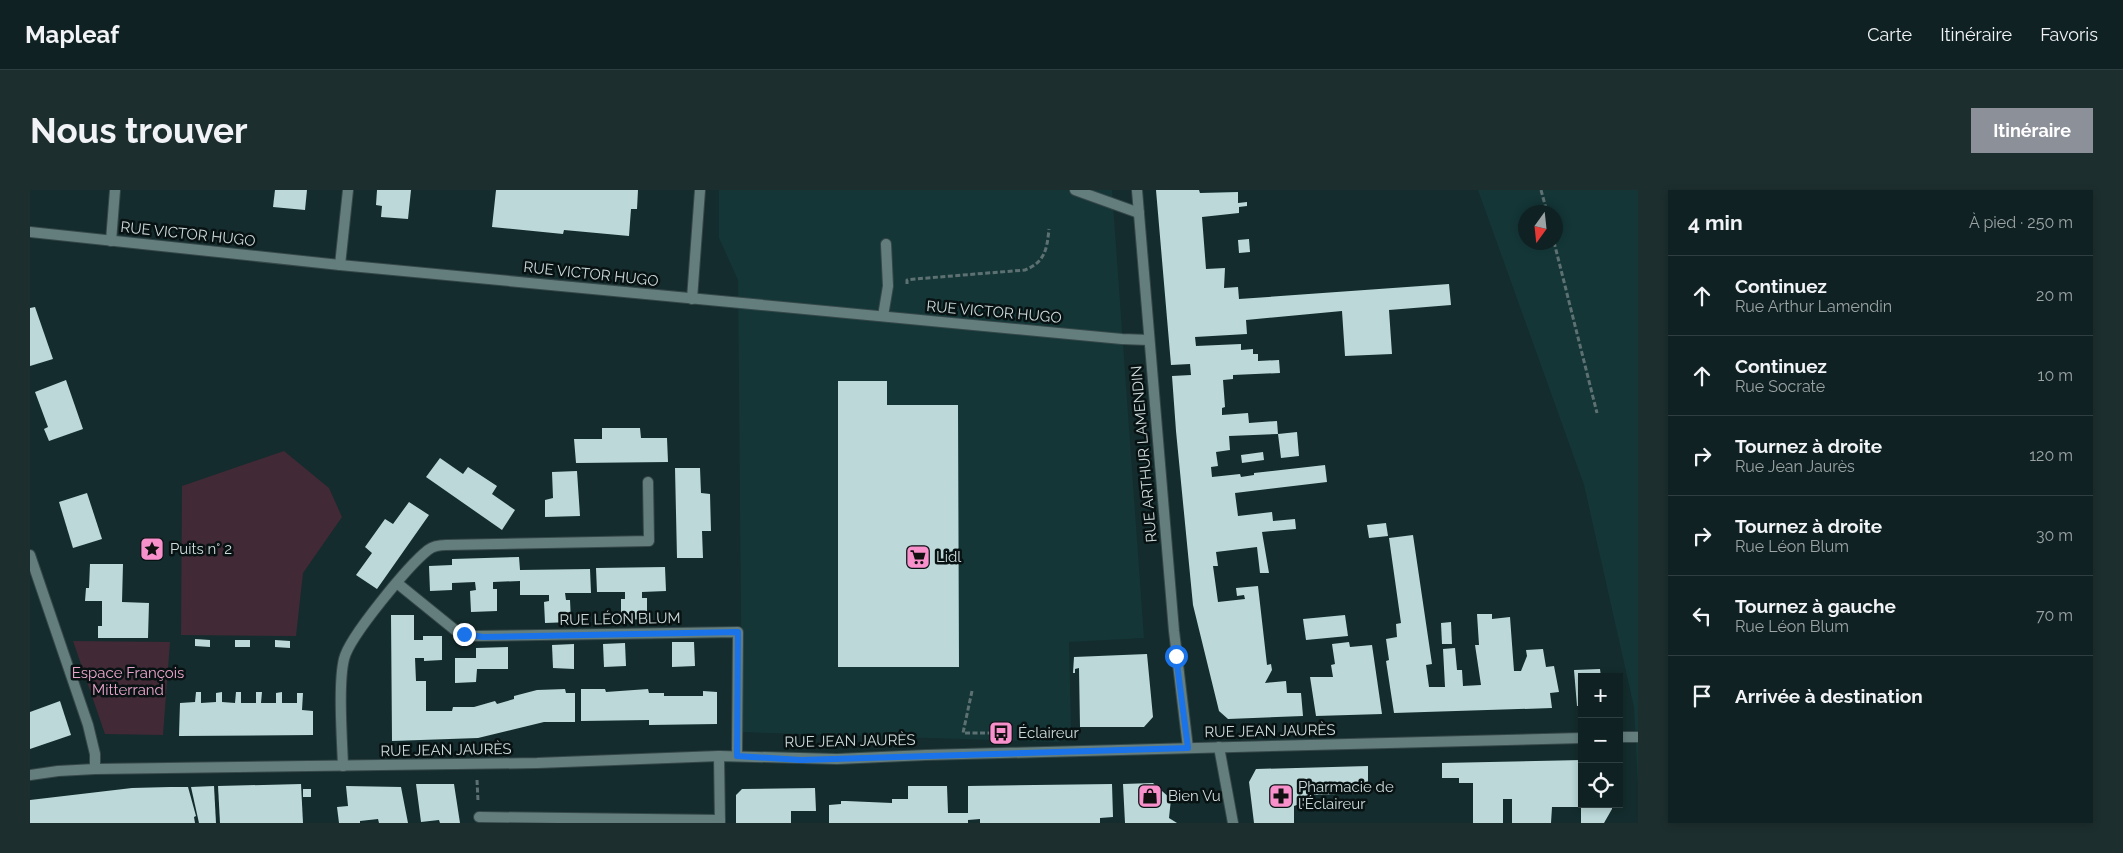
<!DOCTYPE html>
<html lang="fr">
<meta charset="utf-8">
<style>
:root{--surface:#0f2122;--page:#1d2e2f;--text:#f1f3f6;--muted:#9ba3a5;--line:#2f3e40;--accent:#8c9099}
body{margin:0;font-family:Raleway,sans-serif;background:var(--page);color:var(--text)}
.controls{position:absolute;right:15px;bottom:15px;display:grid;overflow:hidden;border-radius:0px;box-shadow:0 2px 8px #0003}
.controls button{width:45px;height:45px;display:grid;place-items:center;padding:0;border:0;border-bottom:1px solid var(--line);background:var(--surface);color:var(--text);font:25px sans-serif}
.compass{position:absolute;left:1488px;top:15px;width:45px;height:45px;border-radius:50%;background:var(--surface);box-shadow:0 2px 8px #0003;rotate:195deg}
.stop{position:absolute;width:15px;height:15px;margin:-11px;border:4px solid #1a73e8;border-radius:50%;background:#fff}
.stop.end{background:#1a73e8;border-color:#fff;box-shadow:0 1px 5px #0008}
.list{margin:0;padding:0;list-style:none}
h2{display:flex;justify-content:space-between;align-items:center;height:65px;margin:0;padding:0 20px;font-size:21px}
h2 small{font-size:16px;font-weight:400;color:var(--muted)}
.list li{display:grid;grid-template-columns:32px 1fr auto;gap:15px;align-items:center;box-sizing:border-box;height:80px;padding:0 20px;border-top:1px solid var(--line)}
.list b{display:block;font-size:19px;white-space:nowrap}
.list p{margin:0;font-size:16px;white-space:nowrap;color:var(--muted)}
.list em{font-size:16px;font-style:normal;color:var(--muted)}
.icon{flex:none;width:28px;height:28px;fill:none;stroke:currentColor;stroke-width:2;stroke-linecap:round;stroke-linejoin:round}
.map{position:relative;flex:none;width:1608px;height:633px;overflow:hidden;border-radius:0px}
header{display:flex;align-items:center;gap:30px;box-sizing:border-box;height:70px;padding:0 25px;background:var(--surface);border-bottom:1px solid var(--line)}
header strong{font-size:24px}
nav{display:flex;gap:28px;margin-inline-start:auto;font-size:18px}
.intro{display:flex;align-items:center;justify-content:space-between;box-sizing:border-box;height:120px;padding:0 30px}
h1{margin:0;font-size:35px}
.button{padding:12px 22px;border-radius:0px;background:var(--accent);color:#fff;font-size:18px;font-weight:700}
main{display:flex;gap:30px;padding:0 30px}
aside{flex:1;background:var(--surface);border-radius:0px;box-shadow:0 2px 8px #0003}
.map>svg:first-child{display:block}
</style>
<header>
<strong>Mapleaf</strong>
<nav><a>Carte</a><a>Itinéraire</a><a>Favoris</a></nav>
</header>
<div class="intro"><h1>Nous trouver</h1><a class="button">Itinéraire</a></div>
<main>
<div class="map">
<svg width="1608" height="633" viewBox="0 0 1608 633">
<rect width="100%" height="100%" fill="#142c2d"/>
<g fill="#143637" fill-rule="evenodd">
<polygon points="689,0 1082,0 1114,448 1039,452 1041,537 1029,552 712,542 708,90 689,48"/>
<path d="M1448,0H1608V595L1604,517L1554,295ZM1496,22H1526V52H1496Z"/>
</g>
<g fill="#412936">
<polygon points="254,261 299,298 312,327 273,383 266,446 151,445 152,296"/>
<polygon points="43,451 140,452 133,545 75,544"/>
</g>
<g fill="#bcd8d9">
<polygon points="245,0 277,0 275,20 243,17"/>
<polygon points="347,0 381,0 378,29 351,27 352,16 346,15"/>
<polygon points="466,0 608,0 607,19 601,19 599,46 534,40 533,44 462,37"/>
<polygon points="1126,0 1169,0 1170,3 1208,2 1208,13 1217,12 1217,16 1209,17 1209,23 1172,27 1176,79 1195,78 1194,98 1208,97 1209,109 1419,94 1421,115 1359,120 1362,164 1315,166 1312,121 1216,130 1217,144 1165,147 1166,156 1211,154 1211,160 1223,159 1223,164 1228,164 1228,171 1249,170 1250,183 1203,185 1203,189 1193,190 1195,217 1192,218 1192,225 1218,223 1219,233 1247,231 1248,244 1199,246 1200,260 1186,262 1188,276 1181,277 1182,287 1210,284 1211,287 1224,285 1224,283 1295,275 1297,292 1205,303 1208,326 1242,322 1243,331 1265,329 1266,339 1232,342 1239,383 1230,383 1227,357 1186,362 1188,376 1183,376 1188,412 1215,409 1214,405 1207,406 1206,398 1228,396 1237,475 1241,474 1242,480 1235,493 1256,491 1257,503 1271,503 1273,526 1198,529 1189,521 1163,415 1146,241 1142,186 1161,185 1160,174 1141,175"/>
<polygon points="1219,49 1220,62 1209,63 1208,50"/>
<polygon points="5,117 23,169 0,176 0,118"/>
<polygon points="36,190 53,239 19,251 14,239 18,237 5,202"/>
<polygon points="808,191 857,191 857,215 928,215 929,477 808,477"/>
<polygon points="572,238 610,238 611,248 637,248 638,272 546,273 544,249 572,249"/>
<polygon points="1267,242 1269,266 1251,268 1248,244"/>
<polygon points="1233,262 1234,270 1212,273 1211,265"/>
<polygon points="410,268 433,284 438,277 467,296 462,304 485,320 472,340 396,287"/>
<polygon points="645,278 670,278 671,303 680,304 681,341 672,341 673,368 647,368"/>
<polygon points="547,281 550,326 515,327 515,310 523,308 522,282"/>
<polygon points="57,303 72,349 43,358 29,312"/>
<polygon points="379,312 399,325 347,399 326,385 342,363 335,357 355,329 363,334"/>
<polygon points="1356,333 1358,346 1339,348 1337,335"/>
<polygon points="1383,345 1402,474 1396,475 1399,497 1415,497 1413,459 1425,458 1427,480 1432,480 1433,496 1451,495 1445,455 1449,455 1447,424 1462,424 1462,429 1480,427 1484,481 1491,481 1497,466 1496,460 1513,459 1516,477 1524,476 1529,502 1520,503 1522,518 1364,523 1356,471 1359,470 1356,449 1367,447 1366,434 1371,433 1359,348"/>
<polygon points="489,367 490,380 560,379 561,403 535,403 536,410 540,410 541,432 515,433 514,412 519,411 519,405 490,405 490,391 463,392 463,399 467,399 467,421 441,422 440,401 446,400 445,392 422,393 422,400 400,401 399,376 422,375 422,369"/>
<polygon points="60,374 93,374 92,412 119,413 118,448 68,448 68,436 72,436 72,411 55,411 56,398 59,398"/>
<polygon points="635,377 636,401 612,402 612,408 617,408 617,429 591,430 591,409 595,409 595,402 567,402 566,378"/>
<polygon points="361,425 384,425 384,450 393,450 393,446 412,446 412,470 394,471 394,468 385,468 386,491 396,491 396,521 422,521 423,517 444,517 465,511 467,514 484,509 484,506 507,500 535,499 536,503 545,503 545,532 514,532 448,548 362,551"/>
<polygon points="1315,425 1318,446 1276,450 1273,429"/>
<polygon points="1421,432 1422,454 1412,454 1411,433"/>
<polygon points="165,449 180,450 180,457 165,456"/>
<rect x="205" y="450" width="15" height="7"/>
<polygon points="245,450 260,451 260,458 245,457"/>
<polygon points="642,452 664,452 665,476 642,477"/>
<polygon points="1319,452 1320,457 1342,455 1352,524 1286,526 1280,487 1303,487 1301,475 1305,474 1302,454"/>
<polygon points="595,453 596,476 574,477 573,454"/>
<polygon points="544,454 544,479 523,478 522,455"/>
<polygon points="478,457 478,479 447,479 446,492 425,493 425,468 446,468 446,458"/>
<polygon points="1117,464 1123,527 1114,537 1050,537 1049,478 1045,479 1045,483 1043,483 1044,467"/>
<polygon points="1570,479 1571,487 1552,487 1552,516 1547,516 1544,480"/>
<polygon points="551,499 575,499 576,502 618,499 619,503 634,503 634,506 673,506 673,501 687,502 687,534 619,535 619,530 551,531"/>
<polygon points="166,502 171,502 171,513 186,512 186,503 192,502 192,512 205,513 206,502 211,502 211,513 226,513 226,502 232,502 231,513 246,513 246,503 252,502 252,513 267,513 267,503 273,503 272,520 283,521 283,545 149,546 150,513 165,512"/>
<polygon points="30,511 41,545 0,559 0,522"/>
<polygon points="1552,570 1552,614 1582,614 1582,619 1574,633 1551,633 1551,617 1522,617 1521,633 1482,633 1482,609 1473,609 1473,633 1443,633 1443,593 1429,593 1429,588 1412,588 1412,573"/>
<polygon points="1338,576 1338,603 1279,605 1279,620 1270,620 1267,615 1264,616 1264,633 1224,633 1219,592 1226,579"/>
<polygon points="1123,593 1141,609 1139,628 1147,633 1095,633 1093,594"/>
<polygon points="271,594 273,633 190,633 188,596"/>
<polygon points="386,594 424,594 430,633 410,633 409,630 391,632"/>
<polygon points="1082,594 1083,627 1070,628 1070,633 950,633 950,629 938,630 938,633 799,633 799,615 811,614 811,611 816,611 862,613 862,609 878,609 878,596 917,596 918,623 938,623 938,596"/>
<polygon points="184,596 186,633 169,633 161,597"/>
<polygon points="316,596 371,597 378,633 349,633 348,629 330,631 330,633 309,633 307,617 318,616"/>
<polygon points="140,597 158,597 166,626 164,627 165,633 0,633 0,610 102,598"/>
<polygon points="785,598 786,621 761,621 761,633 706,633 706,605 712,599"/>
<rect x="273" y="599" width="8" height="8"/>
</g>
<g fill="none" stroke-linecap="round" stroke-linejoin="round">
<g stroke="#364849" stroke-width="12">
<g id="service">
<polyline points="1045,0 1109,23"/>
<polyline points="853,126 858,96 856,54"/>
<polyline points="449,627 690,630"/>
</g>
</g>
<g stroke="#364849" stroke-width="12">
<g id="minor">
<polyline points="0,42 310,75 1092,149 1119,150"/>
<polyline points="81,51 85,0"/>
<polyline points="310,75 318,0"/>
<polyline points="662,109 670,0"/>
<polyline points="0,365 58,535 65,564 65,579"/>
<polyline points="367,393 425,440 443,446 708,442 707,566"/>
<polyline points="689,566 690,633"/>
<path d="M313,576C312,548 308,494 314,469C319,447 379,375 398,360C403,356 409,355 416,355L619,351L618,292"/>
</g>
</g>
<g stroke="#364849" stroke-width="12">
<g id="tertiary">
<polyline points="1107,0 1144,441 1158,558"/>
<polyline points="1589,547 1608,547"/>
<polyline points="1189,557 1203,633"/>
<polyline points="0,585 28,581 65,579 507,573 689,566 807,569 896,565 1552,548"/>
</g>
</g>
<g stroke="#5e7172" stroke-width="3" stroke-dasharray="5 2.5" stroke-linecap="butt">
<polyline points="1511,0 1517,22"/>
<polyline points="1524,52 1567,223"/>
<path d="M877,94V90L885,89L995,80C1015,72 1017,59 1019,39"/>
<polyline points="942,501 933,543 971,543"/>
<polyline points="447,590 448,611"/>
</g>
<use href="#service" stroke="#647e7e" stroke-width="10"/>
<use href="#minor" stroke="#647e7e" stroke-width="10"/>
<use href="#tertiary" stroke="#647e7e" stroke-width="10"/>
</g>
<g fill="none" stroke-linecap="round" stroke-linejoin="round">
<polyline stroke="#1a73e8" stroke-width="6" points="434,444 453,447 708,442 707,566 771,570 1158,558 1146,466"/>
</g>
<defs>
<g id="sight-square" transform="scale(1.25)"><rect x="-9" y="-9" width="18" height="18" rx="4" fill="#f890cc" stroke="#081213"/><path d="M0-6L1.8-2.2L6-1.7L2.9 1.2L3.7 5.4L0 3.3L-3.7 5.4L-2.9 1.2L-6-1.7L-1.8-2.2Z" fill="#111"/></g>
<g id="supermarket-square" transform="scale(1.25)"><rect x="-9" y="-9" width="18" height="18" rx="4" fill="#f890cc" stroke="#081213"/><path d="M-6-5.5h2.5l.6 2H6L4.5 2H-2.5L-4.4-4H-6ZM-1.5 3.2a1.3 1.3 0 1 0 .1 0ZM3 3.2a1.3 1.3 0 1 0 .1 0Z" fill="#111"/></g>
<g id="bus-square" transform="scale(1.25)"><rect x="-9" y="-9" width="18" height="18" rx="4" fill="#f890cc" stroke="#081213"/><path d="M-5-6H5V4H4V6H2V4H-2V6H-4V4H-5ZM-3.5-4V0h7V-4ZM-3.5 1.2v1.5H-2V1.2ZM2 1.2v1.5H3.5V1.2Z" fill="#111"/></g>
<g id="shop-square" transform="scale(1.25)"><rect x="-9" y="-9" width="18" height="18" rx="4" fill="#f890cc" stroke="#081213"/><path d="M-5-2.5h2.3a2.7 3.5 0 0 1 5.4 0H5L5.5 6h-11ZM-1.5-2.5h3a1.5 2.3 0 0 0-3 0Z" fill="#111"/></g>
<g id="pharmacy-square" transform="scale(1.25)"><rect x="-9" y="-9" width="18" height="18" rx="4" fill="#f890cc" stroke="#081213"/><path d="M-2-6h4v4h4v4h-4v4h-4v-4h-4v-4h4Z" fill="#111"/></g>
</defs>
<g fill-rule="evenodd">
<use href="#sight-square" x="122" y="359"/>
<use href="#supermarket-square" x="888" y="367"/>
<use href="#bus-square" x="971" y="543"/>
<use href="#shop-square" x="1120" y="606"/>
<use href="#pharmacy-square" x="1251" y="606"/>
</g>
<g text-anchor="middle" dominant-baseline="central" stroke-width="5" stroke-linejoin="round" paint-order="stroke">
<g font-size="15" fill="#cedbdc" stroke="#081213">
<text transform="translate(158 44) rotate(6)">RUE VICTOR HUGO</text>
<text transform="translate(561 84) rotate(6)">RUE VICTOR HUGO</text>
<text transform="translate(964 122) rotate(5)">RUE VICTOR HUGO</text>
<text transform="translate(1114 264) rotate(-95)">RUE ARTHUR LAMENDIN</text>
<text transform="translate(590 429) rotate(-1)">RUE LÉON BLUM</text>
<text transform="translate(1240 541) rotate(-1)">RUE JEAN JAURÈS</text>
<text transform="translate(820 551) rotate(-1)">RUE JEAN JAURÈS</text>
<text transform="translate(416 560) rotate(-1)">RUE JEAN JAURÈS</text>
</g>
<g font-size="15" fill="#cedbdc" stroke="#081213" text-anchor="start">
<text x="140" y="359">Puits n° 2</text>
<text x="906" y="367">Lidl</text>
<text x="988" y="543">Éclaireur</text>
<text x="1268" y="597">Pharmacie de<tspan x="1268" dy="17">l'Éclaireur</tspan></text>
<text x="1138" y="606">Bien Vu</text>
</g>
<g font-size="15" fill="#eca5cd" stroke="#081213">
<text x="98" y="483">Espace François<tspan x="98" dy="17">Mitterrand</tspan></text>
</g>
</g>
</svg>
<div class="controls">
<button>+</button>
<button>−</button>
<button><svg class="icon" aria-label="locate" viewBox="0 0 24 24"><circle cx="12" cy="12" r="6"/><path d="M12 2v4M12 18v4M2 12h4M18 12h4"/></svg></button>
</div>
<svg class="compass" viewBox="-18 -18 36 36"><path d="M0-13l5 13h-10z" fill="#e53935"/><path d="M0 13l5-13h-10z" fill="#9ba3a5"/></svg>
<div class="stop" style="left:1146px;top:466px"></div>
<div class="stop end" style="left:434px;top:444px"></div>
</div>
<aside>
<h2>4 min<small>À pied · 250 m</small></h2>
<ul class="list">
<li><svg class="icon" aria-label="ahead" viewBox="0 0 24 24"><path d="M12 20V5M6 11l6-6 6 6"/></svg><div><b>Continuez</b><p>Rue Arthur Lamendin</p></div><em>20 m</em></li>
<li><svg class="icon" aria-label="ahead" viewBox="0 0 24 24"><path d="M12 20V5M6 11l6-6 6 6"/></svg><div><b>Continuez</b><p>Rue Socrate</p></div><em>10 m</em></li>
<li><svg class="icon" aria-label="right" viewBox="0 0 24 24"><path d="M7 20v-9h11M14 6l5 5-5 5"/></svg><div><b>Tournez à droite</b><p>Rue Jean Jaurès</p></div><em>120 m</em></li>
<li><svg class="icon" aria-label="right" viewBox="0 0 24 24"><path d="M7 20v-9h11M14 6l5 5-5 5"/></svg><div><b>Tournez à droite</b><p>Rue Léon Blum</p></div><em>30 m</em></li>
<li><svg class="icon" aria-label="left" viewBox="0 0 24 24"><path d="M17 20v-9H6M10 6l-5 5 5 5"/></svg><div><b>Tournez à gauche</b><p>Rue Léon Blum</p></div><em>70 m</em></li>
<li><svg class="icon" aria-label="arrive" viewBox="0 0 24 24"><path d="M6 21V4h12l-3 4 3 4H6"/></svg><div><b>Arrivée à destination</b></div></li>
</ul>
</aside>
</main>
